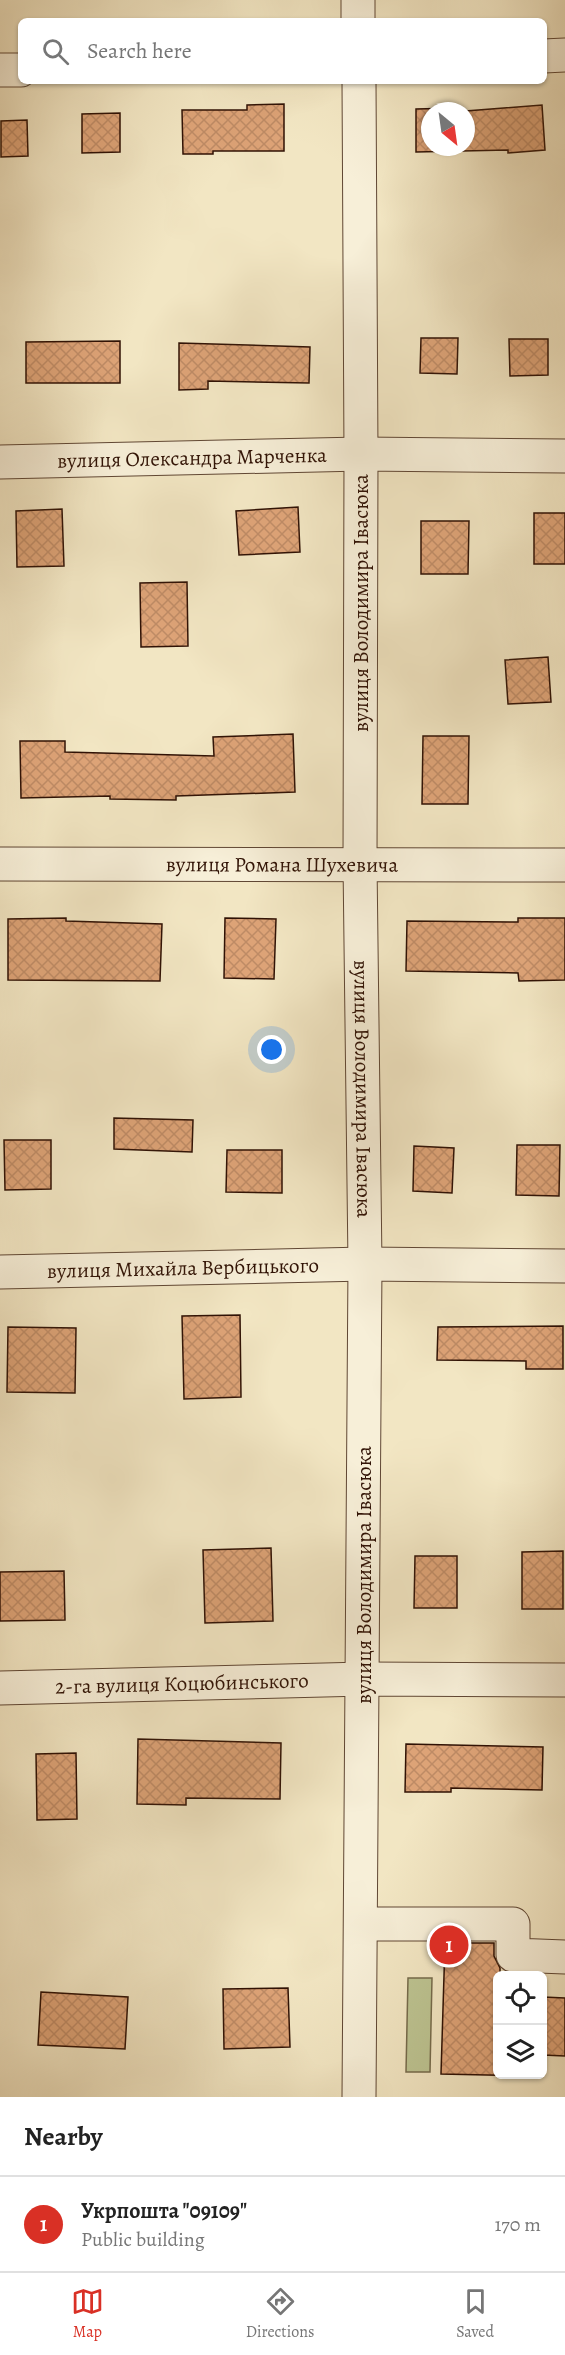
<!DOCTYPE html>
<meta charset="utf-8">
<style>
:root{--surface:#fff;--page:#f6f6f6;--text:#222;--muted:#767676;--line:#e0e0e0;--accent:#d93025}
body{margin:0;font-family:Alegreya,serif;background:var(--page);color:var(--text)}
.controls{position:absolute;right:18px;bottom:18px;display:grid;overflow:hidden;border-radius:9px;box-shadow:0 2px 4px #0004}
.controls button{width:54px;height:54px;display:grid;place-items:center;padding:0;border:0;border-bottom:2px solid var(--line);background:var(--surface);color:var(--text);font:30px sans-serif}
.compass{position:absolute;left:421px;top:102px;width:54px;height:54px;border-radius:50%;background:var(--surface);box-shadow:0 2px 4px #0004;rotate:151deg}
.you{position:absolute;left:272px;top:1050px;width:21px;height:21px;margin:-15px;border:4px solid #fff;border-radius:50%;background:#1a73e8;box-shadow:0 0 0 9px #1a73e833}
.badge{display:grid;place-items:center;width:39px;height:39px;border-radius:50%;background:var(--accent);color:#fff;font-size:20px;font-weight:700}
.pin{position:absolute;translate:-50% -50%;border:3px solid #fff;box-shadow:0 2px 6px #0006}
.list{margin:0;padding:0;list-style:none}
h2{display:flex;justify-content:space-between;align-items:center;height:78px;margin:0;padding:0 24px;font-size:26px}
h2 small{font-size:20px;font-weight:400;color:var(--muted)}
.list li{display:grid;grid-template-columns:39px 1fr auto;gap:18px;align-items:center;box-sizing:border-box;height:96px;padding:0 24px;border-top:2px solid var(--line)}
.list b{display:block;font-size:22px;white-space:nowrap}
.list p{margin:0;font-size:20px;white-space:nowrap;color:var(--muted)}
.list em{font-size:20px;font-style:normal;color:var(--muted)}
.icon{flex:none;width:33px;height:33px;fill:none;stroke:currentColor;stroke-width:2;stroke-linecap:round;stroke-linejoin:round}
.map{position:relative;flex:none;width:565px;height:2097px;overflow:hidden}
.search{position:absolute;background:var(--surface);box-shadow:0 2px 4px #0004;left:18px;right:18px;top:18px;height:66px;display:flex;align-items:center;gap:15px;box-sizing:border-box;padding:0 21px;border-radius:9px;color:var(--muted);font-size:22px}
.sheet{height:174px;background:var(--surface)}
nav{display:flex;justify-content:space-around;align-items:center;box-sizing:border-box;height:84px;border-top:2px solid var(--line);background:var(--surface);font-size:16px;color:var(--muted)}
nav a{display:grid;justify-items:center;gap:3px}
nav .on{color:var(--accent)}
.map>svg:first-child{display:block}
</style>
<div class="map">
<svg width="565" height="2097" viewBox="0 0 565 2097">
<defs>
<pattern id="building-cross-hatch" width="8" height="8" patternUnits="userSpaceOnUse" patternTransform="scale(1.5)"><rect width="8" height="8" fill="#dda377"/><path d="M0 0l8 8M0 8l8-8" fill="none" stroke="#be8b65"/></pattern>
</defs>
<rect width="100%" height="100%" fill="#f2e6c3"/>
<filter id="stains"><feTurbulence type="fractalNoise" baseFrequency=".00333" numOctaves="4"/><feColorMatrix values="0 0 0 0 .2 0 0 0 0 .09 0 0 0 0 .02 0 0 0 .5 -.17"/></filter>
<radialGradient id="worn" r=".72"><stop offset=".6" stop-color="#630" stop-opacity="0"/><stop offset="1" stop-color="#630" stop-opacity=".3"/></radialGradient>
<polygon fill="#bdc492" stroke="#766b4c" stroke-width="1.5" points="408,1978 432,1978 430,2072 406,2072"/>
<g fill="url(#building-cross-hatch)" stroke="#301205" stroke-width="1.5">
<polygon points="284,104 284,151 213,151 213,154 183,154 182,110 247,110 247,105"/>
<polygon points="542,105 545,150 508,153 508,150 416,152 416,109 459,108 459,111 430,111 430,147 466,147 466,111"/>
<polygon points="120,113 120,152 82,153 82,114"/>
<polygon points="27,120 28,156 1,157 1,121"/>
<polygon points="421,338 458,338 457,374 420,373"/>
<polygon points="509,339 548,339 548,375 510,376"/>
<polygon points="120,341 120,383 26,383 26,342"/>
<polygon points="179,343 310,347 309,383 208,381 208,389 179,390"/>
<polygon points="298,507 300,552 239,555 236,511"/>
<polygon points="62,509 64,566 17,567 16,511"/>
<rect x="534" y="513" width="31" height="51"/>
<polygon points="421,521 469,521 468,574 421,574"/>
<polygon points="187,582 188,646 141,647 140,583"/>
<polygon points="548,657 551,702 508,704 505,660"/>
<polygon points="293,734 295,792 176,796 176,800 110,799 110,796 21,798 20,741 65,741 65,752 214,756 213,737"/>
<polygon points="423,736 469,736 468,804 422,804"/>
<polygon points="66,918 66,921 162,924 160,981 8,980 8,919"/>
<polygon points="225,918 276,919 274,979 224,978"/>
<polygon points="518,918 565,918 565,980 519,981 518,973 406,971 407,921 518,922"/>
<polygon points="114,1118 193,1120 192,1152 114,1149"/>
<polygon points="4,1140 51,1140 51,1189 5,1190"/>
<polygon points="517,1145 560,1145 559,1196 516,1195"/>
<polygon points="414,1146 454,1148 452,1193 413,1191"/>
<polygon points="227,1150 282,1150 282,1193 226,1192"/>
<polygon points="240,1315 241,1397 184,1399 182,1316"/>
<polygon points="563,1326 563,1369 526,1369 526,1361 437,1360 438,1327"/>
<polygon points="8,1327 76,1328 75,1393 7,1392"/>
<polygon points="271,1548 273,1621 205,1623 203,1550"/>
<polygon points="563,1551 563,1609 522,1609 522,1552"/>
<polygon points="415,1556 457,1556 457,1608 414,1608"/>
<polygon points="64,1571 65,1620 0,1621 0,1572"/>
<polygon points="138,1739 281,1743 280,1799 186,1798 186,1805 137,1804"/>
<polygon points="406,1744 543,1747 542,1790 451,1788 451,1792 405,1792"/>
<polygon points="76,1753 77,1819 37,1820 36,1754"/>
<polygon points="445,1943 494,1943 494,1956 500,1968 500,1976 498,1976 498,2074 539,2074 539,2076 441,2074"/>
<polygon points="288,1988 290,2047 224,2049 223,1989"/>
<polygon points="41,1992 128,1997 125,2049 38,2045"/>
<polygon points="543,1997 565,1998 565,2056 543,2055"/>
</g>
<g fill="none" stroke-linecap="round" stroke-linejoin="round">
<g stroke="#604734" stroke-width="35">
<g id="minor">
<polyline points="358,0 358,21"/>
<polyline points="544,56 565,55"/>
<polyline points="0,70 21,70"/>
<path id="s1" d="M359,81L361,454L360,863L365,1264L359,2097"/>
<path id="s2" d="M0,462L361,454L565,456"/>
<path id="s3" d="M0,864L565,865"/>
<path id="s4" d="M0,1272L365,1264L565,1266"/>
<path id="s5" d="M0,1688L364,1679L565,1680"/>
<polyline points="361,1924 513,1924 513,1955 565,1957"/>
</g>
</g>
<use href="#minor" stroke="#f7efd8" stroke-width="33"/>
</g>
<g text-anchor="middle" dominant-baseline="central" stroke-width="6" stroke-linejoin="round" paint-order="stroke">
<g font-size="21" fill="#301205" stroke="#f7efd8">
<text stroke="none"><textPath href="#s2" startOffset="192">вулиця Олександра Марченка</textPath></text>
<text transform="translate(361 603) rotate(-90)">вулиця Володимира Івасюка</text>
<text stroke="none"><textPath href="#s3" startOffset="282">вулиця Романа Шухевича</textPath></text>
<text stroke="none"><textPath href="#s1" startOffset="1008">вулиця Володимира Івасюка</textPath></text>
<text stroke="none"><textPath href="#s4" startOffset="183">вулиця Михайла Вербицького</textPath></text>
<text transform="translate(364 1575) rotate(-90)">вулиця Володимира Івасюка</text>
<text stroke="none"><textPath href="#s5" startOffset="182">2-га вулиця Коцюбинського</textPath></text>
</g>
</g>
<rect width="100%" height="100%" filter="url(#stains)"/>
<rect width="100%" height="100%" fill="url(#worn)"/>
</svg>
<div class="controls">
<button><svg class="icon" aria-label="locate" viewBox="0 0 24 24"><circle cx="12" cy="12" r="6"/><path d="M12 2v4M12 18v4M2 12h4M18 12h4"/></svg></button>
<button><svg class="icon" aria-label="layers" viewBox="0 0 24 24"><path d="M12 4l9 5-9 5-9-5zM3 14l9 5 9-5"/></svg></button>
</div>
<svg class="compass" viewBox="-18 -18 36 36"><path d="M0-13l5 13h-10z" fill="#e53935"/><path d="M0 13l5-13h-10z" fill="#767676"/></svg>
<div class="you"></div>
<div class="pin badge" style="left:449px;top:1945px">1</div>
<div class="search"><svg class="icon" aria-label="search" viewBox="0 0 24 24"><circle cx="10" cy="10" r="6"/><path d="M15 15l6 6"/></svg>Search here</div>
</div>
<section class="sheet">
<h2>Nearby<small></small></h2>
<ul class="list">
<li><span class="badge">1</span><div><b>Укрпошта &quot;09109&quot;</b><p>Public building</p></div><em>170 m</em></li>
</ul>
</section>
<nav>
<a class="on"><svg class="icon" aria-label="map" viewBox="0 0 24 24"><path d="M3 6l6-2 6 2 6-2v14l-6 2-6-2-6 2zM9 4v14M15 6v14"/></svg>Map</a>
<a><svg class="icon" aria-label="directions" viewBox="0 0 24 24"><path d="M12 3l9 9-9 9-9-9zM9 14v-3h6M13 9l2 2-2 2"/></svg>Directions</a>
<a><svg class="icon" aria-label="saved" viewBox="0 0 24 24"><path d="M7 4h10v16l-5-4-5 4z"/></svg>Saved</a>
</nav>
